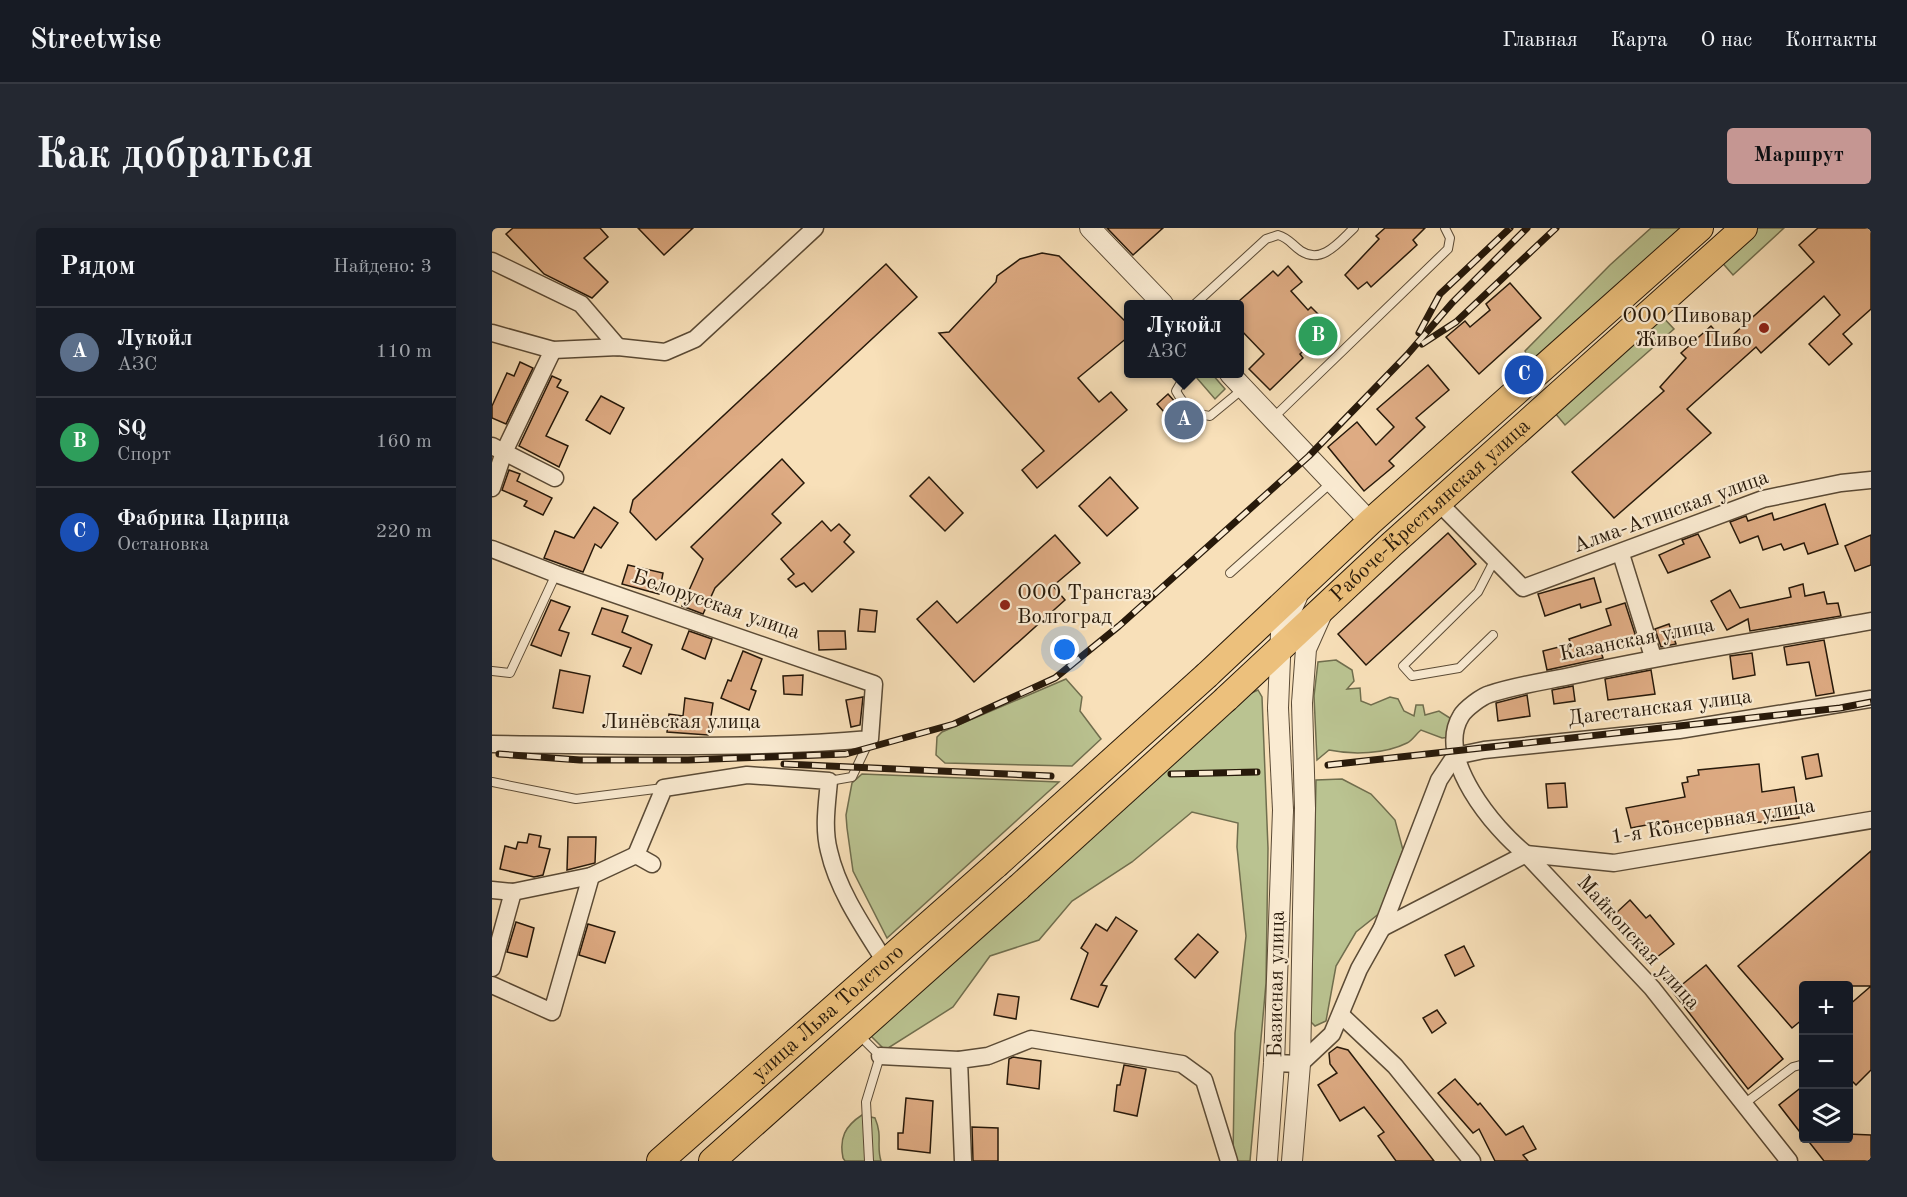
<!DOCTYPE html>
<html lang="ru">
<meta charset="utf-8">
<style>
:root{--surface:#171b24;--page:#242831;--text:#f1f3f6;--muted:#9ea1a6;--line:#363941;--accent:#c59692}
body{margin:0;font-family:"Old Standard TT",serif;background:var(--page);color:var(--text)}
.controls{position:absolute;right:18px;bottom:18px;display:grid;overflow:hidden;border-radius:6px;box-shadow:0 6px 24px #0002}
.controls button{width:54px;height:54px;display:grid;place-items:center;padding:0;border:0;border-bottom:2px solid var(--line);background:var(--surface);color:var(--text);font:30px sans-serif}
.you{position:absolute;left:573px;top:422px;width:21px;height:21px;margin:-15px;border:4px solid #fff;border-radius:50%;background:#1a73e8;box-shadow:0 0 0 9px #1a73e833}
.badge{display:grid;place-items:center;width:39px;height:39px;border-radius:50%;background:var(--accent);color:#fff;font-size:20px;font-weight:700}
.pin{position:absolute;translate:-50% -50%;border:3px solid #fff;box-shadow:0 2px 6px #0006}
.popup{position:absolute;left:632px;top:72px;width:120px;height:78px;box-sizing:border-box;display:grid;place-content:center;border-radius:6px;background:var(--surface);filter:drop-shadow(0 2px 4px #0005);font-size:20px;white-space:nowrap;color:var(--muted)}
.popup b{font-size:22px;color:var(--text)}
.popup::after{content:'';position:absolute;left:50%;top:100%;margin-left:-12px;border:12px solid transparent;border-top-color:var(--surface)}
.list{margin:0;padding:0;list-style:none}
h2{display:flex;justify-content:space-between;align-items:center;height:78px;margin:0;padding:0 24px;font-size:26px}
h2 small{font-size:20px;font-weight:400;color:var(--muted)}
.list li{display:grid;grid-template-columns:39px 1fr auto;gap:18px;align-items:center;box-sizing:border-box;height:90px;padding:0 24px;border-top:2px solid var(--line)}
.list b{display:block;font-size:22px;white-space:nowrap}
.list p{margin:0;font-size:20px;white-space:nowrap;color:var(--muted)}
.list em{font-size:20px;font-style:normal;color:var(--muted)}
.icon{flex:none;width:33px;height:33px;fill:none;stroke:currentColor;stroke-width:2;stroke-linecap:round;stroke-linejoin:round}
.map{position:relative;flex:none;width:1379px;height:933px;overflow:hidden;border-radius:6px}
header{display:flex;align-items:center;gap:36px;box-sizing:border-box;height:84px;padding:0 30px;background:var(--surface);border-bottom:2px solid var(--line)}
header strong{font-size:28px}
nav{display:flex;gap:33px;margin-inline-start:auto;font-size:21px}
.intro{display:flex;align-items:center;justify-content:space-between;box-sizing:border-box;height:144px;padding:0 36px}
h1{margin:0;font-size:42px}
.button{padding:15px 27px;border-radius:6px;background:var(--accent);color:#111;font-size:21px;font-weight:700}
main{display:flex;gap:36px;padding:0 36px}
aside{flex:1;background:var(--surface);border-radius:6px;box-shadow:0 6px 24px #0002}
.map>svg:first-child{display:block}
</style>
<header>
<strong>Streetwise</strong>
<nav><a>Главная</a><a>Карта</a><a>О нас</a><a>Контакты</a></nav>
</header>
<div class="intro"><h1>Как добраться</h1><a class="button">Маршрут</a></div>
<main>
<aside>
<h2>Рядом<small>Найдено: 3</small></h2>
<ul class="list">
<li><span class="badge" style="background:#5c6f8a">A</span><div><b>Лукойл</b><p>АЗС</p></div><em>110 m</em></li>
<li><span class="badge" style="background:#2e9e5b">B</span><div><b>SQ</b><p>Спорт</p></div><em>160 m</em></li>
<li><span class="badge" style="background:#1a4fb4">C</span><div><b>Фабрика Царица</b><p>Остановка</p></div><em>220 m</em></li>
</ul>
</aside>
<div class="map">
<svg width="1379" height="933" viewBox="0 0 1379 933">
<rect width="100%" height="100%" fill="#f8e0b9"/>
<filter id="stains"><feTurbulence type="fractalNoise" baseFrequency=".00333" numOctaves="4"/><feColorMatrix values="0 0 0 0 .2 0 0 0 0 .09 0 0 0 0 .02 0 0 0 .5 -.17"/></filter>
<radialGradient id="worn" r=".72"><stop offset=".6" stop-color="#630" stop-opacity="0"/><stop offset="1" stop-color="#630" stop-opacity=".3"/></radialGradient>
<g fill="#bac391" stroke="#706e4e" stroke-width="1.5">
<polygon points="1159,0 1188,0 1045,136 1037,133 1033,123 1118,37"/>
<polygon points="1261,0 1292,0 1241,47 1227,31"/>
<polygon points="1166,84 1182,101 1073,197 1058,179"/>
<polygon points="707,146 720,146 733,161 723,171 704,149"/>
<path d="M844,432L860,442L862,453L855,461L868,460L869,473L879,477L898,469L906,471L912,483L922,488L924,477H931L933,487L947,483L961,492L959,509L950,510L929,502C924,506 920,513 915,515C893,526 861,527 837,522L825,532L822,468L826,434Z"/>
<polygon points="574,451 590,469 588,483 609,511 580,538 453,535 444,527 445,509 450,504"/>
<polygon points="766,462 770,469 776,620 774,755 758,933 744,933 741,929 743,805 754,708 745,619 746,595 700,584 640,634 580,673 547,712 498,728 461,779 393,822 375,804 755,467"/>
<polygon points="370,546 567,554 395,710 361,643 355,600 354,587 360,555"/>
<polygon points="850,551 879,566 892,580 903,592 911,622 889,684 864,704 844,738 834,793 823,798 819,794 824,552"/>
<path d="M370,887L383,890C391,909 384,917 389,933H353L351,930C347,910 353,898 370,887Z"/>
</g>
<g fill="#deab83" stroke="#27190a" stroke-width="1.5">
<polygon points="21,0 108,0 116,9 92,30 116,54 100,70 52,46 14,6"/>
<polygon points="146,0 201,0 172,27"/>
<polygon points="615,0 671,0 641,27"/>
<polygon points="893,0 933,0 921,12 925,17 879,59 875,54 866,61 853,47 887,11 884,8"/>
<polygon points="1326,0 1379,0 1379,81 1351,106 1360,116 1337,137 1317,116 1348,87 1332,68 1269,125 1264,119 1195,181 1219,205 1122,290 1080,244 1172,163 1168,159 1194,130 1189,125 1219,98 1233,114 1322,34 1307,17"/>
<polygon points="550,25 567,28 636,96 636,109 586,150 607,174 619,164 635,182 545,260 530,242 552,223 447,105 457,104 504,54 505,48 528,31"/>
<polygon points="394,36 425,69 164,312 138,284 141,272"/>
<polygon points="796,38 810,54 799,63 816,82 819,79 841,101 826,115 823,112 808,126 811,130 778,162 757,141 772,126 747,100 747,73 781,43 786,48"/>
<polygon points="1018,55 1049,90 987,146 954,109 973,93 978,99 998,82 994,76"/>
<polygon points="28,134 41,140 14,196 0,190 0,178 15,145 22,148"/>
<polygon points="936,137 957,162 924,190 933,199 897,233 902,238 872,263 836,219 865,194 884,217 902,199 885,181"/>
<polygon points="60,148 69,152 65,159 76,164 54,208 76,218 67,239 27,218"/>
<polygon points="676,166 699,192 688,202 665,176"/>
<polygon points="109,168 132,180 118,206 94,192"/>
<polygon points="290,231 312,255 280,286 289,295 223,360 211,386 190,378 211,331 199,319"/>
<polygon points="17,242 28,246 25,253 60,270 51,287 32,278 35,273 10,262"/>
<polygon points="437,249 471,285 453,303 418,268"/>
<polygon points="618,249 646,280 615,308 587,278"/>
<polygon points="1333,276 1346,316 1316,326 1312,315 1292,322 1289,316 1271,322 1266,308 1248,315 1238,294 1254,288 1256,293 1280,285 1282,292"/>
<polygon points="102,279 126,295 109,320 103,316 91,344 52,330 63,303 82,310"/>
<polygon points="330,293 339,303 347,296 358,307 352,314 362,324 320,364 312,355 304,359 296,351 302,346 289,331"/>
<polygon points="956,305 984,336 874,437 846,406"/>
<polygon points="1206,306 1218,329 1176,345 1167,327 1192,316 1190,312"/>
<polygon points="563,307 588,335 561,358 573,372 482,454 425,391 445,373 465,395"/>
<polygon points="1379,307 1379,337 1363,343 1353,318"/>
<polygon points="136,337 171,345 167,366 130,356"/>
<polygon points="1102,350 1109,374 1089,380 1088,376 1053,388 1046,366"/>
<polygon points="1311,356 1313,368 1332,364 1335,376 1346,375 1349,388 1258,403 1256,391 1235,402 1219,373 1238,362 1248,380 1299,369 1297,360"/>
<polygon points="59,372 78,379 67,402 77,405 69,428 39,417"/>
<polygon points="1133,375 1144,409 1107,418 1111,430 1055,442 1051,423 1079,416 1077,411 1119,397 1114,381"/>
<polygon points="110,380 136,388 130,404 160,417 149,446 131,438 139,420 100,406"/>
<polygon points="368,381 385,383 383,404 366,403"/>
<polygon points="1177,396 1184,416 1169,419 1163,401"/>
<polygon points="197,403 220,411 213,431 190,421"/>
<polygon points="326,403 353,403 354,421 327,422"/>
<polygon points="1332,412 1342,465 1324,468 1317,434 1295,437 1292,419"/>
<polygon points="251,423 270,431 259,461 264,463 257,482 229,470 236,452 239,453"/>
<polygon points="1260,425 1263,447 1241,451 1238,428"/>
<polygon points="68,442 98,448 91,485 61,480"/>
<polygon points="1159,442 1163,466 1116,472 1113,451"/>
<polygon points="311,447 310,467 292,466 291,448"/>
<polygon points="1081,458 1083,473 1062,476 1060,462"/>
<polygon points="1035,467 1038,488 1006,493 1004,475"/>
<polygon points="371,469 368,497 359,499 354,472"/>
<polygon points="193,470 221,475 216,507 175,504 177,486 191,488"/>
<polygon points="1326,526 1330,548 1314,551 1310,529"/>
<polygon points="1267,536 1270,564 1302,559 1307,590 1240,597 1239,594 1177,599 1176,593 1139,600 1134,580 1193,569 1190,555 1196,554 1195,549 1207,547 1206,542"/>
<polygon points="1073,555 1075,579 1056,580 1054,556"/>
<polygon points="37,606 49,608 47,619 58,621 51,647 42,649 8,641 13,618 24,621 26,614 35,615"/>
<polygon points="76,609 104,609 103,635 75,642"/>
<polygon points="1379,623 1379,842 1364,857 1356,849 1356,778 1379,758 1311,758 1311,791 1300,800 1246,738"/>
<polygon points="1138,672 1154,690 1158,687 1182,716 1156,736 1132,707 1138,702 1123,686"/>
<polygon points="624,689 645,703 609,757 615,758 606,779 579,771 596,725 589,720 604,696 615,703"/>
<polygon points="24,694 42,700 35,729 15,724"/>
<polygon points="96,696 123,704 113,735 87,727"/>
<polygon points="706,706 726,724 703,750 683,731"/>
<polygon points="972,718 982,738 963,748 953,727"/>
<polygon points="1214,737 1291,831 1256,861 1181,764"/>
<polygon points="506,766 527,769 524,791 502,787"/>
<polygon points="945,782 954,795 940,805 931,790"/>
<polygon points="845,819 856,822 942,933 904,933 886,908 892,904 872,879 848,893 826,857 845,845 838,836 837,825"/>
<polygon points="521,829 549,833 547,861 515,856 517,831"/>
<polygon points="632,837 654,841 645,888 622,883 625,857 628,857"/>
<polygon points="963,851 986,877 988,875 1014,907 1031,898 1044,921 1031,927 1036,933 1003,933 987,901 981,905 946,865"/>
<polygon points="1311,858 1311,908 1287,877"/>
<polygon points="414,870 441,873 438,925 406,921 406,905 411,905"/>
<polygon points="480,899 506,900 506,933 481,933"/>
<polygon points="1356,906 1379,907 1379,933 1332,933 1314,910 1356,910"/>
</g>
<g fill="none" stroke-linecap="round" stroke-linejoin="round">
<g stroke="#5b4b36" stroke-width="10">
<g id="service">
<path d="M703,76L774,11L786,7C797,10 800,17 809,23C830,37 848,13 862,0"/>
<path d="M694,146L684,163C693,179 701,186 718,188L752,160"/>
<polyline points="781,190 956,21 958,10 953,0"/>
<polyline points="738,345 840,254"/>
<polyline points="1001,407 967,440 920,448 911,438 986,364 1002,333"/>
<polyline points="0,443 18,445 64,346"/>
<polyline points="337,553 360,549 378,511"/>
<polyline points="0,554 84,571 171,560"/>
<polyline points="367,807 388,828 374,874 377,933"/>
<polyline points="1252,876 1301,839 1312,836"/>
</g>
</g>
<g stroke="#5b4b36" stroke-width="19">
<g id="minor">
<polyline points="0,33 89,76 126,119"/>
<polyline points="0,105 61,122 126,119 173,124 203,111 323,0"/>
<polyline points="0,218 63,250"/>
<polyline points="0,260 12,224 61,122"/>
<polyline points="947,275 1031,360 1271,271 1349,255 1379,252"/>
<path d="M0,321L64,346L382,456L378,511C253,522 126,517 0,516"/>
<polyline points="1129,326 1161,429"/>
<polyline points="963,528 992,522 1187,502 1379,471"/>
<path d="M144,627L172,560L255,547L337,553C335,576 331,600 337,623C346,663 372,700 394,735"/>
<polyline points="0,662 21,664 99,648 144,627 160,636"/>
<polyline points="890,700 1034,626 1122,635 1379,592"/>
<polyline points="0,740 21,664"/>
<polyline points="0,757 60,784 99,648"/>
<polyline points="849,787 903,838 980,933"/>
<polyline points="388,828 467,832"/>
<polyline points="782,835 808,836 840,806 867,741 890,700 947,552 963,528"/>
<polyline points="471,933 467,832 496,828 539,811 690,836 712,852 737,933"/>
<path d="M1297,933L1160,760L1034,626C1002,601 943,530 969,488C973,481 990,468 998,466C1025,457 1055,453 1083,447C1181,425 1280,411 1379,393"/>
</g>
</g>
<g stroke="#5b4b36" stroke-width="22">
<g id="tertiary">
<polyline points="598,0 671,76"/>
<polyline points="738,146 878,294"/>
<polyline points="810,475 814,421 830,385"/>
<polyline points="786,480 789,405 805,369"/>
<polyline points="775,933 782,835 791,582"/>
<polyline points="800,933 808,836 813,580"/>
</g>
</g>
<g stroke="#27190a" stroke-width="28">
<g id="primary">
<polyline points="715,447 878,294 1208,0"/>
<path id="s1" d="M734,471L899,317L1252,0"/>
<path id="s2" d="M168,933L504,637"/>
<polyline points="220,933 527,659"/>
</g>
</g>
<use href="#service" stroke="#faebd2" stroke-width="8"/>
<use href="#minor" stroke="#faebd2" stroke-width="16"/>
<use href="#tertiary" stroke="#faebd2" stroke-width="20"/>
<use href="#primary" stroke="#ecc07c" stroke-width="26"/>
<g stroke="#27190a" stroke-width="7">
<g id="rail">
<polyline points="927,105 948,66 1018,0"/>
<polyline points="930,116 964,94 1064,0"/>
<polyline points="7,526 88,532 196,532 354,526 462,496 563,450 627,398 817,228 915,127 960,75 1035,0"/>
<polyline points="292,536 559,548"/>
<polyline points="836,537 1348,480 1379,474"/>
<polyline points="679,546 765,544"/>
</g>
</g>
<use href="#rail" stroke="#faebd2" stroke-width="4.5" stroke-dasharray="14" stroke-linecap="butt"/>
<g stroke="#5b4b36" stroke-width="22" stroke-linecap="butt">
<g id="tertiary-bridge">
<polyline points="810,475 813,580"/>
<polyline points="786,480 791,582"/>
</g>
</g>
<g stroke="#27190a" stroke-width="28" stroke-linecap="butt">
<g id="primary-bridge">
<polyline points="504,637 715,447"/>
<polyline points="527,659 734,471"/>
</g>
</g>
<use href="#tertiary-bridge" stroke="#faebd2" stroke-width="20"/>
<use href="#primary-bridge" stroke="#ecc07c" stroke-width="26"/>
</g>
<g fill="#8f2418" stroke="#faebd2" stroke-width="2">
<circle cx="1272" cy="100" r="6"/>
<circle cx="513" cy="377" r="6"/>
</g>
<g text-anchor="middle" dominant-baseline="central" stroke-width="4.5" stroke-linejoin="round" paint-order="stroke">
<g font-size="21" fill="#27190a" stroke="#faebd2" text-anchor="end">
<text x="1260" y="88">ООО Пивовар<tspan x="1260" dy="24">Живое Пиво</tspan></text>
<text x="525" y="365" text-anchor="start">ООО Трансгаз<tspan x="525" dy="24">Волгоград</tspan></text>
</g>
<g font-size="21" fill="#27190a" stroke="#faebd2">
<text stroke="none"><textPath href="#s1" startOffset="278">Рабоче-Крестьянская улица</textPath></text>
<text transform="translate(1179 284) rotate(-20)">Алма-Атинская улица</text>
<text transform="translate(224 377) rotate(19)">Белорусская улица</text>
<text transform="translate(1145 412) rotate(-11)">Казанская улица</text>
<text transform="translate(1168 480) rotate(-7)">Дагестанская улица</text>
<text x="189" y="494">Линёвская улица</text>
<text transform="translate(1221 594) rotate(-9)">1-я Консервная улица</text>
<text transform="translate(1146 715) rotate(48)">Майкопская улица</text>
<text transform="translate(785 756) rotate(-89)">Базисная улица</text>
<text stroke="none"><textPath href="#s2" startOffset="224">улица Льва Толстого</textPath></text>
</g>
</g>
<rect width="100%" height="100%" filter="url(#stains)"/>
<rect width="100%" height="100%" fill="url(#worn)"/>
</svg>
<div class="controls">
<button>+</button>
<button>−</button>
<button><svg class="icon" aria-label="layers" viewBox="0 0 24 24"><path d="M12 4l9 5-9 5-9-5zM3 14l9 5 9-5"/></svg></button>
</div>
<div class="you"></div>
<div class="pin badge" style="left:692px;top:192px;background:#5c6f8a">A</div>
<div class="popup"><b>Лукойл</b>АЗС</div>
<div class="pin badge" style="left:826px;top:108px;background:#2e9e5b">B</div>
<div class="pin badge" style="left:1032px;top:147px;background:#1a4fb4">C</div>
</div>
</main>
